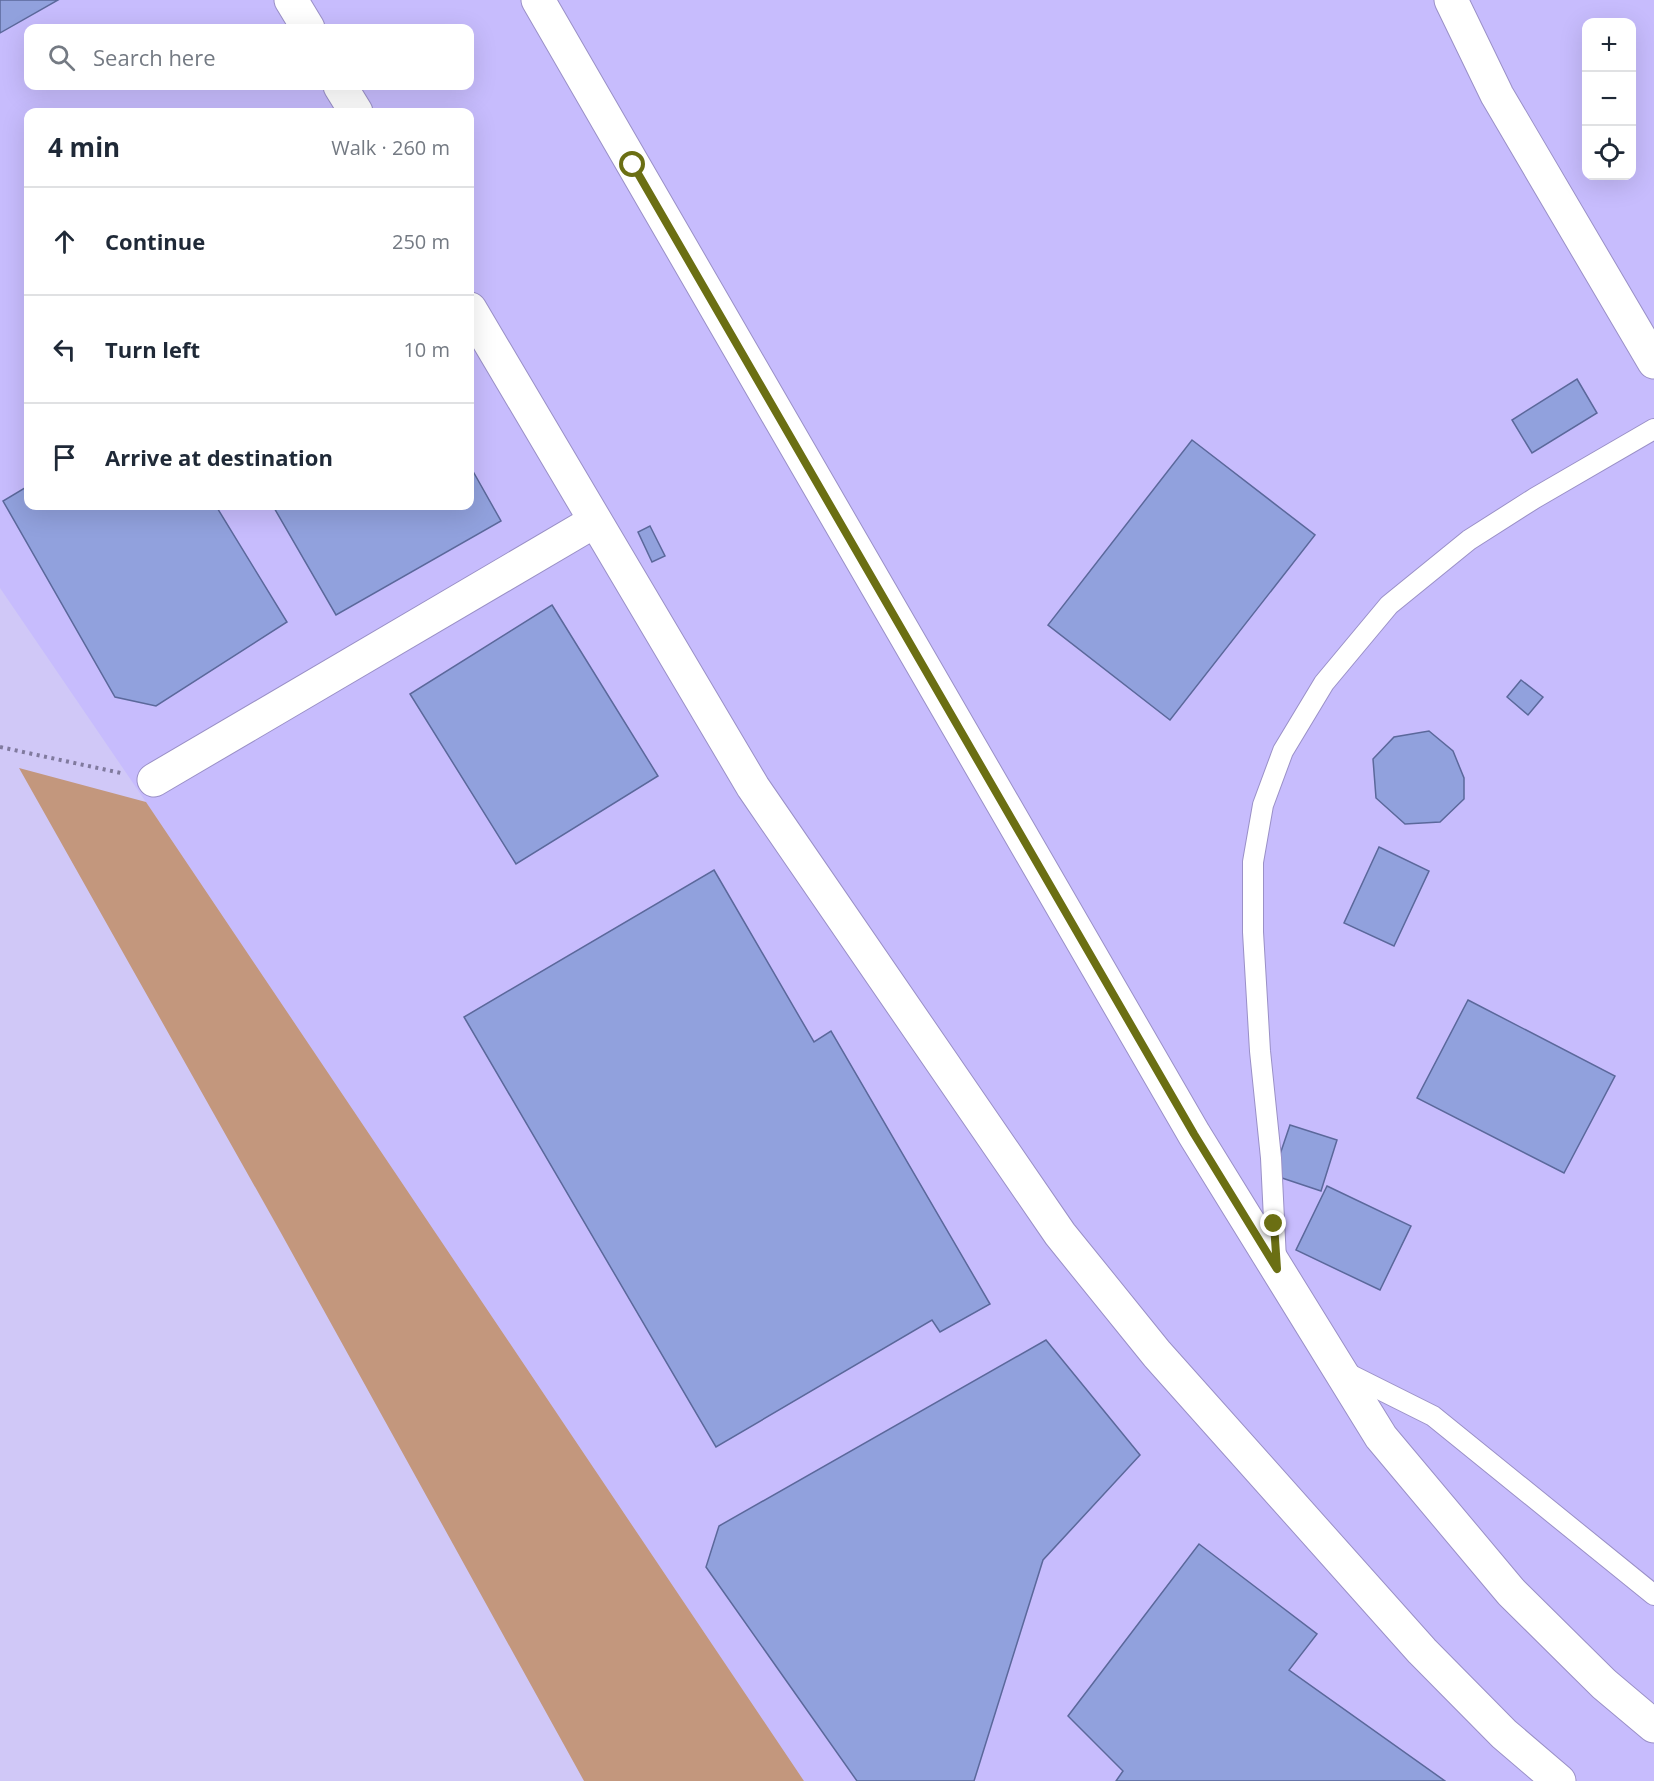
<!DOCTYPE html>
<meta charset="utf-8">
<style>
:root{--surface:#fff;--page:#f2f2f3;--text:#1f2937;--muted:#747a83;--line:#e0e1e3}
body{margin:0;font-family:"Open Sans",sans-serif;background:var(--page);color:var(--text)}
.controls{position:absolute;right:18px;top:18px;display:grid;overflow:hidden;border-radius:12px;box-shadow:0 6px 24px #0002}
.controls button{width:54px;height:54px;display:grid;place-items:center;padding:0;border:0;border-bottom:2px solid var(--line);background:var(--surface);color:var(--text);font:30px sans-serif}
.stop{position:absolute;width:18px;height:18px;margin:-14px;border:4px solid #6b6f13;border-radius:50%;background:#fff}
.stop.end{background:#6b6f13;border-color:#fff;box-shadow:0 2px 6px #0008}
.list{margin:0;padding:0;list-style:none}
h2{display:flex;justify-content:space-between;align-items:center;height:78px;margin:0;padding:0 24px;font-size:26px}
h2 small{font-size:20px;font-weight:400;color:var(--muted)}
.list li{display:grid;grid-template-columns:39px 1fr auto;gap:18px;align-items:center;box-sizing:border-box;height:108px;padding:0 24px;border-top:2px solid var(--line)}
.list b{display:block;font-size:22px;white-space:nowrap}
.list em{font-size:20px;font-style:normal;color:var(--muted)}
.icon{flex:none;width:33px;height:33px;fill:none;stroke:currentColor;stroke-width:2;stroke-linecap:round;stroke-linejoin:round}
.map{position:relative;flex:none;width:1654px;height:1781px;overflow:hidden}
.search{position:absolute;background:var(--surface);box-shadow:0 6px 24px #0002;left:24px;top:24px;width:450px;height:66px;display:flex;align-items:center;gap:15px;box-sizing:border-box;padding:0 21px;border-radius:12px;color:var(--muted);font-size:22px}
.panel{position:absolute;background:var(--surface);box-shadow:0 6px 24px #0002;left:24px;top:108px;width:450px;height:402px;border-radius:12px}
.map>svg:first-child{display:block}
</style>
<div class="map">
<svg width="1654" height="1781" viewBox="0 0 1654 1781">
<rect width="100%" height="100%" fill="#d0c8f7"/>
<path fill="#c7bcfd" fill-rule="evenodd" d="M0,0H1654V1781H804L146,802L0,588ZM1586,22H1632V176H1586ZM28,28H470V86H28ZM28,112H470V506H28Z"/>
<polygon fill="#c3977d" points="19,768 146,802 804,1781 584,1781 281,1233"/>
<g fill="#91a1dd" stroke="#5b689b" stroke-width="1.5">
<polygon points="0,0 58,0 0,33"/>
<polygon points="1577,379 1597,413 1532,453 1512,420"/>
<polygon points="1192,440 1315,535 1170,720 1048,625"/>
<polygon points="470,466 501,521 336,615 273,506 470,506"/>
<polygon points="28,486 28,506 216,506 287,622 156,706 115,697 3,501"/>
<polygon points="650,526 665,556 652,562 638,532"/>
<polygon points="552,605 658,776 516,864 410,694"/>
<polygon points="1521,680 1543,697 1528,715 1507,697"/>
<polygon points="1429,731 1453,751 1464,778 1464,799 1440,822 1405,824 1376,798 1373,759 1394,737"/>
<polygon points="1379,847 1429,871 1394,946 1344,923"/>
<polygon points="714,870 814,1042 831,1031 990,1304 940,1332 932,1320 716,1447 464,1017"/>
<polygon points="1468,1000 1615,1076 1564,1173 1417,1098"/>
<polygon points="1290,1125 1337,1140 1321,1191 1273,1175"/>
<polygon points="1327,1186 1411,1226 1380,1290 1296,1250"/>
<polygon points="1046,1340 1140,1455 1043,1560 974,1781 857,1781 706,1567 719,1526"/>
<polygon points="1199,1544 1317,1634 1289,1670 1445,1781 1116,1781 1123,1771 1068,1716"/>
</g>
<g fill="none" stroke-linecap="round" stroke-linejoin="round">
<g stroke="#9a90c7" stroke-width="22">
<g id="lane">
<polyline points="1276,1260 1271,1158 1260,1051 1253,932 1253,862 1263,805 1283,751 1324,683 1389,605 1469,540 1535,498 1654,429"/>
<polyline points="1343,1371 1433,1416 1654,1595"/>
</g>
</g>
<g stroke="#9a90c7" stroke-width="35">
<g id="street">
<polyline points="291,0 308,28"/>
<polyline points="1451,0 1497,95 1654,362"/>
<polyline points="340,86 356,112"/>
<polyline points="470,309 753,787 1060,1234 1157,1354 1422,1651 1504,1734 1559,1781"/>
<polyline points="154,780 595,521"/>
</g>
</g>
<g stroke="#9a90c7" stroke-width="35">
<polyline id="primary" points="538,0 1194,1134 1381,1437 1511,1592 1604,1684 1654,1726"/>
</g>
<polyline stroke="#807a9e" stroke-width="4" stroke-dasharray="3 4.5" stroke-linecap="butt" points="0,747 121,773"/>
<use href="#lane" stroke="#fff" stroke-width="20"/>
<use href="#street" stroke="#fff" stroke-width="33"/>
<use href="#primary" stroke="#fff" stroke-width="33"/>
</g>
<g fill="none" stroke-linecap="round" stroke-linejoin="round">
<polyline stroke="#6b6f13" stroke-width="8" points="633,165 1194,1134 1277,1269 1274,1224"/>
</g>
</svg>
<div class="controls">
<button>+</button>
<button>−</button>
<button><svg class="icon" aria-label="locate" viewBox="0 0 24 24"><circle cx="12" cy="12" r="6"/><path d="M12 2v4M12 18v4M2 12h4M18 12h4"/></svg></button>
</div>
<div class="stop" style="left:633px;top:165px"></div>
<div class="stop end" style="left:1274px;top:1224px"></div>
<div class="search"><svg class="icon" aria-label="search" viewBox="0 0 24 24"><circle cx="10" cy="10" r="6"/><path d="M15 15l6 6"/></svg>Search here</div>
<section class="panel">
<h2>4 min<small>Walk · 260 m</small></h2>
<ul class="list">
<li><svg class="icon" aria-label="ahead" viewBox="0 0 24 24"><path d="M12 20V5M6 11l6-6 6 6"/></svg><div><b>Continue</b></div><em>250 m</em></li>
<li><svg class="icon" aria-label="left" viewBox="0 0 24 24"><path d="M17 20v-9H6M10 6l-5 5 5 5"/></svg><div><b>Turn left</b></div><em>10 m</em></li>
<li><svg class="icon" aria-label="arrive" viewBox="0 0 24 24"><path d="M6 21V4h12l-3 4 3 4H6"/></svg><div><b>Arrive at destination</b></div></li>
</ul>
</section>
</div>
